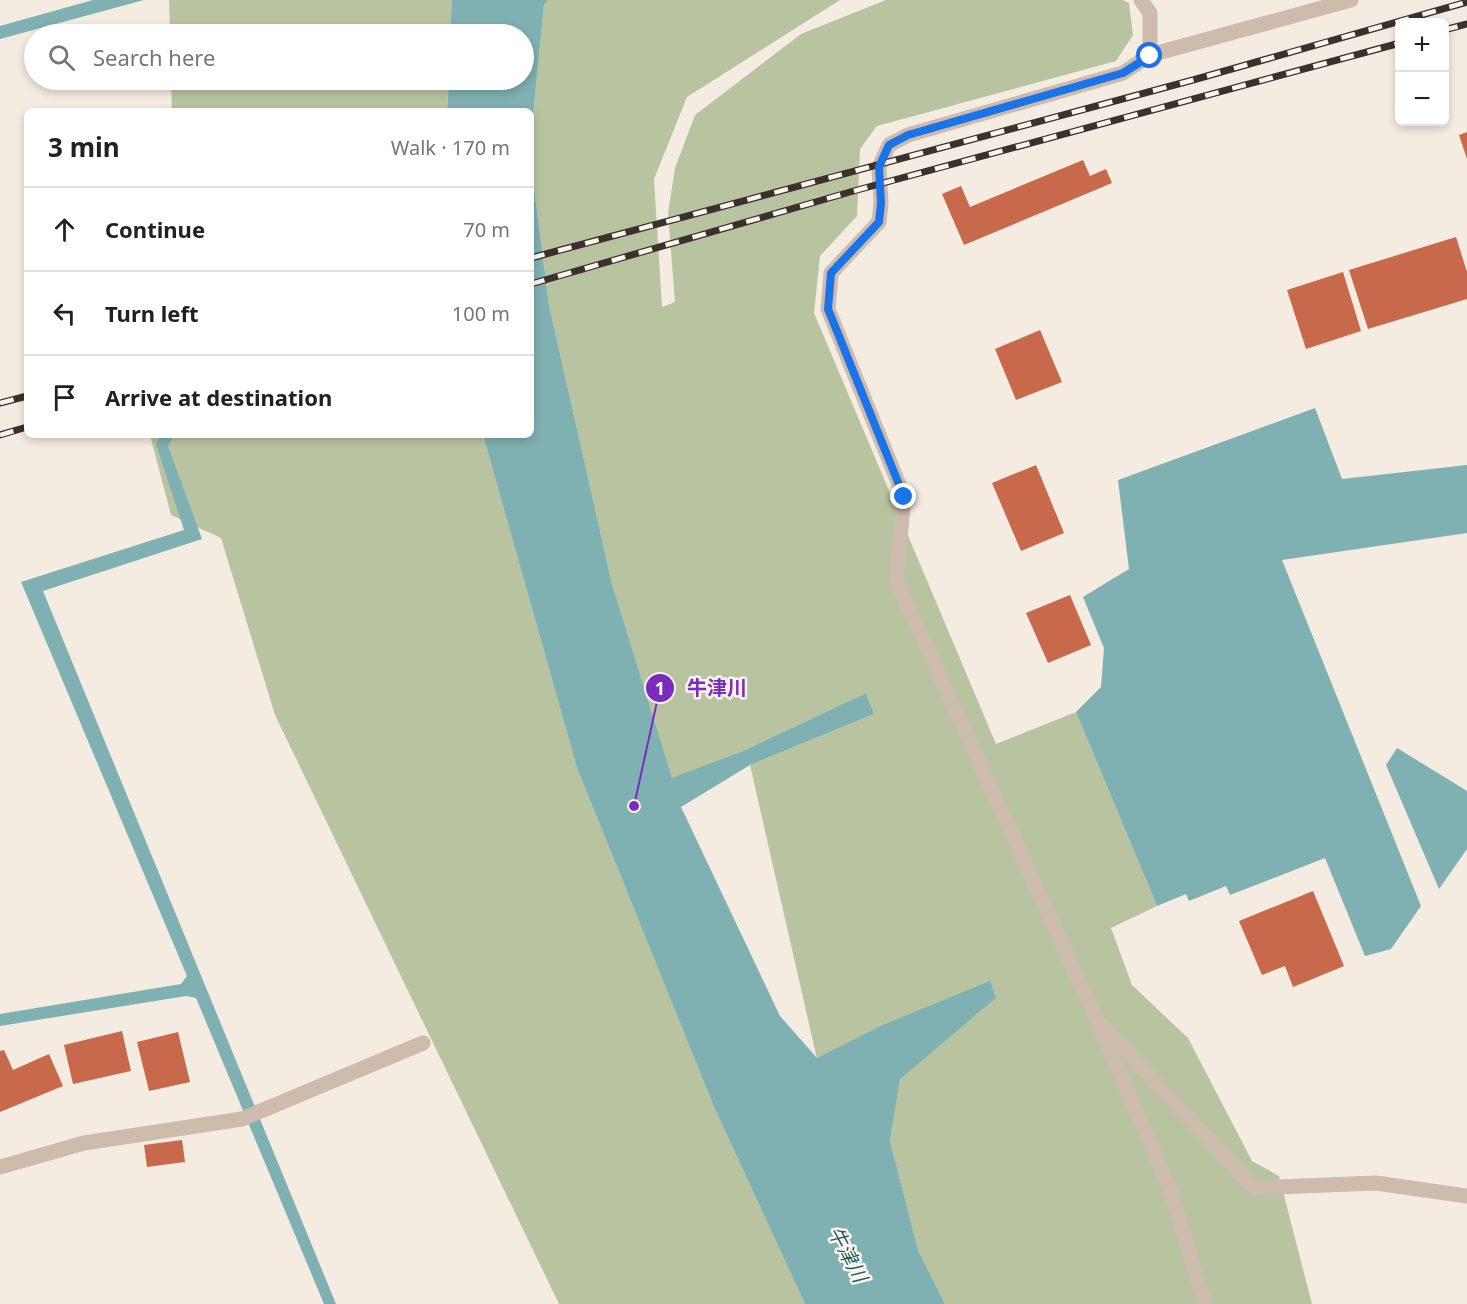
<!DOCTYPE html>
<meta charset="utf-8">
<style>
:root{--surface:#fff;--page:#f2f2f2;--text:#202124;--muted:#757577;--line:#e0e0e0}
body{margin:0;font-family:"Noto Sans","Noto Sans JP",sans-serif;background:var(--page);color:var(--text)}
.controls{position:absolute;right:18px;top:18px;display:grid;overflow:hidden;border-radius:9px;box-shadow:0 3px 9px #0003}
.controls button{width:54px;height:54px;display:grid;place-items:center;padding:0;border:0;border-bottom:2px solid var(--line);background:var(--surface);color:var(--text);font:30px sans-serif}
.stop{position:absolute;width:18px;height:18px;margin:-14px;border:4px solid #1a73e8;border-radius:50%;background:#fff}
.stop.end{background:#1a73e8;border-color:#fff;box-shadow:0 2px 6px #0008}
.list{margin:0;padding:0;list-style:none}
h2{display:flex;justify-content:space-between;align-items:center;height:78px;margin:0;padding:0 24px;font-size:26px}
h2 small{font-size:20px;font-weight:400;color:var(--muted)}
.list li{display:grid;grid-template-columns:39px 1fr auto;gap:18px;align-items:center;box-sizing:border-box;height:84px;padding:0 24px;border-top:2px solid var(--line)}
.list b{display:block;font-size:22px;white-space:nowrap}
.list em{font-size:20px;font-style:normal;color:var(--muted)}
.icon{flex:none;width:33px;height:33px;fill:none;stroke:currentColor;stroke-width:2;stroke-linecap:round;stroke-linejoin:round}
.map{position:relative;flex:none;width:1467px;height:1304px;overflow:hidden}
.search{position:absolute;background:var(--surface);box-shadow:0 3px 9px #0003;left:24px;top:24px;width:510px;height:66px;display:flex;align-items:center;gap:15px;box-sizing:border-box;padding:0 21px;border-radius:33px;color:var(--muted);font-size:22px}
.panel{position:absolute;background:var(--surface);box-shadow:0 3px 9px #0003;left:24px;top:108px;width:510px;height:330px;border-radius:9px}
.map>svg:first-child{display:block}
</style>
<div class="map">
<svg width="1467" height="1304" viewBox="0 0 1467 1304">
<rect width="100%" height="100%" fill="#f4ebe1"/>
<g fill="#b8c4a0">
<polygon points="169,0 452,0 450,34 170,34"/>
<polygon points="548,0 840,0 687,97 654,179 662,307 675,302 668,213 675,168 695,115 801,34 886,0 1123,0 1129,3 1133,35 1116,61 877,126 860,149 857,216 820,256 814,313 996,744 1076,712 1157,906 1111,928 1132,985 1188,1038 1252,1161 1279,1176 1312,1304 945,1304 918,1250 890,1141 900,1078 996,998 878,1027 817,1059 750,765 874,714 866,693 743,751 672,779 612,584 549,305 531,164 531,137 544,5"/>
<polygon points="171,80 449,80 447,111 172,111"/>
<polygon points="150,435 483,435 577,768 714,1107 805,1304 559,1304 275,715 221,538 171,515"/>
</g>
<g fill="#7fb0b2">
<polygon points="93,0 144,0 0,39 0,26"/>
<polygon points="452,0 548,0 544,5 531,137 531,111 447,111 449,80 524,80 524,34 450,34"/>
<polygon points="531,164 549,305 612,584 672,778 743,751 866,693 874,714 750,765 681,807 780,1016 817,1058 878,1027 990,981 996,998 900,1079 890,1141 918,1250 945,1304 805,1304 714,1107 577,768 483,435 531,435"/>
<polygon points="1315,408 1342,479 1467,465 1467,533 1282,560 1421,906 1391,949 1365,956 1325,858 1230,895 1226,886 1189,901 1186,894 1157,906 1076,712 1101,687 1104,648 1083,597 1129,569 1118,480"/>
<polygon points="161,435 174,435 168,446 202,539 43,591 336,1304 324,1304 196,998 186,996 0,1026 0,1014 181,984 187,976 21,582 184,530 156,444"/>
<polygon points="1397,748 1467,791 1467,849 1439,889 1386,765"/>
</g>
<g fill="#c8694b">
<polygon points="1467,132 1467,159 1459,135"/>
<polygon points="1083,160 1090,176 1106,169 1112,183 964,245 942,194 961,186 970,207"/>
<polygon points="1456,237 1467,272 1467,299 1368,329 1349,270"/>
<polygon points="1343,272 1361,331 1306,349 1287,290"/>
<polygon points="1040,330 1062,382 1016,400 995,349"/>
<polygon points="1036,465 1064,533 1021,551 992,483"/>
<polygon points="1070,595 1091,645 1048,663 1026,613"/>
<polygon points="1313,891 1344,966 1293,987 1285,966 1262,975 1239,921"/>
<polygon points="122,1031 131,1071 73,1084 64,1045"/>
<polygon points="178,1032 190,1082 149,1091 137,1042"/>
<polygon points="4,1050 13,1070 49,1054 63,1086 0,1112 0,1051"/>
<polygon points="182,1140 185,1162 147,1167 144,1145"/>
</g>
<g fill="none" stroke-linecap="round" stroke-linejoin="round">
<g stroke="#cdbbac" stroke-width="15">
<polyline points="1141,0 1150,13 1150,55 1123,73 908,135 889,145 879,167 881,203 879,222 831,273 828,309 904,497 896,580 1096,1018 1170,1189 1205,1304"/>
<polyline points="1150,55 1351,0"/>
<polyline points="1103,1026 1254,1188 1376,1183 1467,1196"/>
<polyline points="0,1167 84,1143 242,1119 423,1043"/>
</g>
<g stroke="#3b302b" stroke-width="7">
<g id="rail">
<polyline points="1444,30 1467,24"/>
<polyline points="531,258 1193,80 1467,2"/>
<polyline points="531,284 850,192 1400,43"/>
<polyline points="0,403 27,396"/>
<polyline points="0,435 27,427"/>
</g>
</g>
<use href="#rail" stroke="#fbf5ee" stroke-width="4.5" stroke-dasharray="14" stroke-linecap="butt"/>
</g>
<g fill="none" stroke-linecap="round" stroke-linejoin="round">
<polyline stroke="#1a73e8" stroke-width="8" points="904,497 828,309 831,273 879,222 881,203 879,167 889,145 908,135 1123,73 1150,56"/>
</g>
<g text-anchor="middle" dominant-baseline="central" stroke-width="5" stroke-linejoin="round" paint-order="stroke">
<g font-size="20" font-style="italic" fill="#1f5a5e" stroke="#fbf5ee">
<text transform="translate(848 1254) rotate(62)">牛津川</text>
</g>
</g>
<path fill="none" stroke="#7b2cbf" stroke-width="2" d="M634 806L660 688"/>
<g fill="#7b2cbf" stroke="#fbf5ee" stroke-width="2">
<circle cx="634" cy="806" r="6"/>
<circle cx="660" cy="688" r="15"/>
</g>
<g font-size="18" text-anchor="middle" font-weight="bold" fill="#fff">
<text x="660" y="695">1</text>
</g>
<g font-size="20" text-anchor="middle" font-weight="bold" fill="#7b2cbf" stroke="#fbf5ee" stroke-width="5" stroke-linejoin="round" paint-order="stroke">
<text x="717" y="695">牛津川</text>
</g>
</svg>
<div class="controls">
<button>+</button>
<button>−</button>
</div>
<div class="stop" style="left:1150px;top:56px"></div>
<div class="stop end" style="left:904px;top:497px"></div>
<div class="search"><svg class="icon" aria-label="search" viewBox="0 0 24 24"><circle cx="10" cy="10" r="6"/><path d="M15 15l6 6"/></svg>Search here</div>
<section class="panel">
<h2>3 min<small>Walk · 170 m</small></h2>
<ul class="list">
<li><svg class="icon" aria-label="ahead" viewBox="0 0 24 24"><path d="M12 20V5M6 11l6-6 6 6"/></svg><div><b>Continue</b></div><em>70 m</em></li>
<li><svg class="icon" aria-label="left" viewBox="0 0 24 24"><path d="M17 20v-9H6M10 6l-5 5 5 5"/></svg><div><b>Turn left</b></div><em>100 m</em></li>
<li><svg class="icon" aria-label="arrive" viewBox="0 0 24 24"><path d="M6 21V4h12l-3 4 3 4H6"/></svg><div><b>Arrive at destination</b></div></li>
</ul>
</section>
</div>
